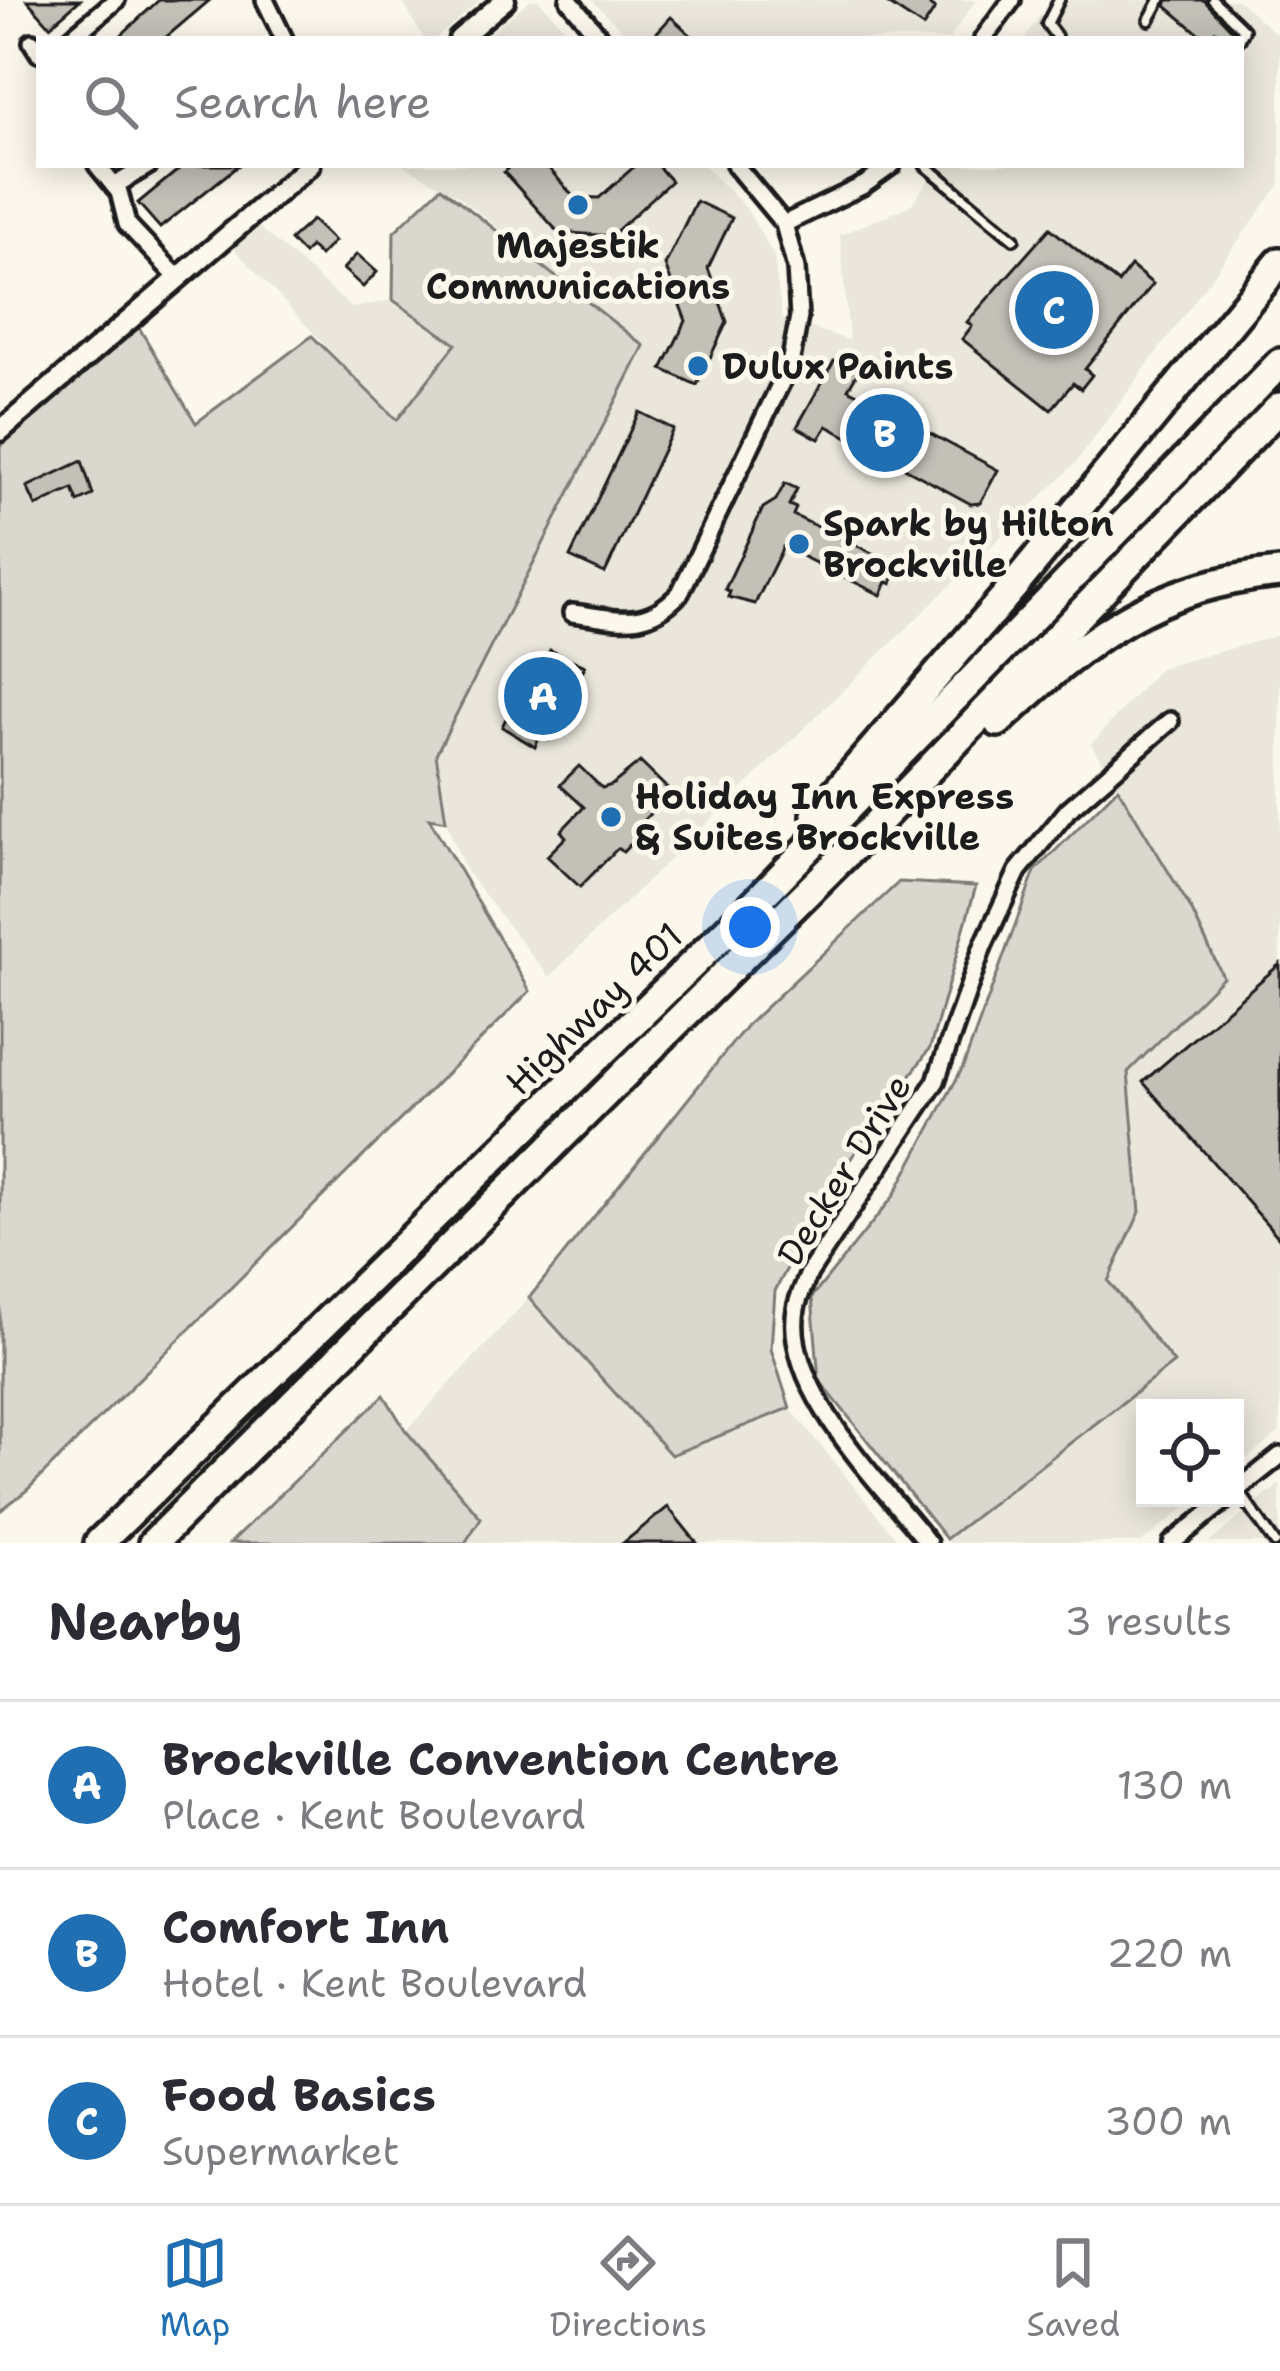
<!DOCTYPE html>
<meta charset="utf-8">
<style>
:root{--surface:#fff;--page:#f7f7f7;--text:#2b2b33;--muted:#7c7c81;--line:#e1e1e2;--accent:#1f6fb2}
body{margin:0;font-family:"Shantell Sans",sans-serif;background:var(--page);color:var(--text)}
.controls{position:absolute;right:36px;bottom:36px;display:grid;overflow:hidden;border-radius:0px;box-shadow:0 6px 30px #0003}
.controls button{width:108px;height:108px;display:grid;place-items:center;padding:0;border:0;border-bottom:3px solid var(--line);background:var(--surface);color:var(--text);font:60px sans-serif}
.you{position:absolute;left:750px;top:927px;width:42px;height:42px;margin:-30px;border:9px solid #fff;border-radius:50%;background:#1a73e8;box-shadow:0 0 0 18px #1a73e833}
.badge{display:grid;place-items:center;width:78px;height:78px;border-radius:50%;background:var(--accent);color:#fff;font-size:39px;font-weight:700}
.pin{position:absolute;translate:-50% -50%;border:6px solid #fff;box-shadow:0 3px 12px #0006}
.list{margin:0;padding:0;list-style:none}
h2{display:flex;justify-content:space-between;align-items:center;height:156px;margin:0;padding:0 48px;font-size:51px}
h2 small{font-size:39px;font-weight:400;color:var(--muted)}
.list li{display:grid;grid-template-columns:78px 1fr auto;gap:36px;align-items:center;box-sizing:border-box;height:168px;padding:0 48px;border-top:3px solid var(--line)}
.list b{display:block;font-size:45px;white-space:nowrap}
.list p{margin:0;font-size:39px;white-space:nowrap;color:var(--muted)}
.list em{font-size:39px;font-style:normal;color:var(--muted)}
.icon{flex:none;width:66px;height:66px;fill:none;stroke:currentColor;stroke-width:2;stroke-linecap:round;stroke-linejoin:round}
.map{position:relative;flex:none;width:1280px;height:1543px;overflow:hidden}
.search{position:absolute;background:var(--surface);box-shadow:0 6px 30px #0003;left:36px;right:36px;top:36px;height:132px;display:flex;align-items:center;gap:30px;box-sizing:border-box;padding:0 42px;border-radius:0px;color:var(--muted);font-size:45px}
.sheet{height:660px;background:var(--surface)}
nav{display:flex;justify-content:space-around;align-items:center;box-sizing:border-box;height:168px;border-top:3px solid var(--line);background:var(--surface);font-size:33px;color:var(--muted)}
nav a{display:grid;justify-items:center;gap:6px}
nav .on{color:var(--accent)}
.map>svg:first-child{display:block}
</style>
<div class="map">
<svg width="1280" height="1543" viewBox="0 0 1280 1543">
<rect width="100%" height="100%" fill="#fbf7ec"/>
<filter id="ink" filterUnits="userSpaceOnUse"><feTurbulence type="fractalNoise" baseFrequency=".00833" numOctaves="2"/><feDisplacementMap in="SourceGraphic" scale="24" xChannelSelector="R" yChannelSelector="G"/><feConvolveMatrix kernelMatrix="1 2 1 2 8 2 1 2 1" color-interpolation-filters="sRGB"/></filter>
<g filter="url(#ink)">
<g fill="#eae6dc">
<polygon points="401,0 481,0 435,39 424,39"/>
<polygon points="530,0 539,0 574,39 483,39"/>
<polygon points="592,0 976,0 949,39 631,39"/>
<polygon points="1051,0 1238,0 1280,37 1280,184 1075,464 549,977 465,870 446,821 436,754 644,346 457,195 403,165 703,165 746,208 774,256 782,319 849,340 840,235 911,205 939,165 1241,165 1241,39 1024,39"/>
<polygon points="258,226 352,308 393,300 456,344 397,421 233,248"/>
<polygon points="1280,635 1280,1432 1235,1468 1235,1408 1145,1408 1145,1498 1197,1498 1141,1543 949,1543 946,1540 1174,1363 1108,1281 1140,1212 1128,1072 1191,909 1091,744 1160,668"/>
<polygon points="529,1298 671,1454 790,1408 900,1543 465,1543 481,1518 406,1431"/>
<polygon points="1280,1484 1280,1543 1209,1543"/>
</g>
<g fill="#dad7ce" stroke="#7b7a75" stroke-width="3">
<polygon points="441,187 644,346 436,754 446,821 429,818 530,991 27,1490 0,1511 0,447 79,371 138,326 196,423 312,336 397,420 456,344 393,300 394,232"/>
<polygon points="1118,788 1191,909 1223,977 1128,1072 1140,1212 1108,1281 1174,1363 946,1539 819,1380 812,1297 893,1197 963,1067 1035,871"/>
<polygon points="899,882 976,886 930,1048 829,1189 775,1291 771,1349 790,1408 671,1455 529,1298 747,1025"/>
<polygon points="384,1395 406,1431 481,1518 465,1543 230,1543"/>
</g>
<g fill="#c3c0b8" stroke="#1c1c1c" stroke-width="3">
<polygon points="27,0 80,0 50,26"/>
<polygon points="159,0 210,0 164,39 117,39"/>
<polygon points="882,0 922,0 935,9 923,27"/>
<polygon points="1168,0 1204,0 1234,32 1232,39 1215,31 1211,39 1198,33 1166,6"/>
<polygon points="671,17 695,39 651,39"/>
<polygon points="184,165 239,165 160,228 138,203"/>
<polygon points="511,165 546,165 574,197 599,198 636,165 657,165 671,181 611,236 558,232 504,172"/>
<polygon points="696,201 732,218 708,268 727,322 697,385 662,369 686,321 665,265"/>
<polygon points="312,220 334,241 320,256 310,247 304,254 290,240"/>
<polygon points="1050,228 1118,283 1131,266 1153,284 1085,369 1092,375 1081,389 1073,383 1051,410 962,339 972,326 967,322"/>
<polygon points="357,254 377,272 363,287 343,269"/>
<polygon points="834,361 858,372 848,389 998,470 980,503 971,504 827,426 819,439 797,427"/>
<polygon points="639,412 673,429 605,573 570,557"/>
<polygon points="82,461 93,495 78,502 73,489 36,506 27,487"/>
<polygon points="785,483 797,489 789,505 796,508 793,515 895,564 892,584 887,582 881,595 783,547 755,604 728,597 730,592 725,589 763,508 776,500"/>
<polygon points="550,650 585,666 549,740 540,736 535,747 502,727 534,657 544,661"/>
<polygon points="640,762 671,792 637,827 642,832 623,852 618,848 580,887 547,856 566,837 561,831 584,807 560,785 579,766 602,788 612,785"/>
<polygon points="1280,964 1280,1239 1143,1082"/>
<polygon points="668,1507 697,1543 623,1543"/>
</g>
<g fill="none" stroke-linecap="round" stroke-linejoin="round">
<g stroke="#1c1c1c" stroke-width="16">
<g id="service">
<polyline points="1213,0 1244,30 1240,39"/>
<polyline points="1149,20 1160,0"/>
<polyline points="1056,36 1047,24 1059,0"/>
<polyline points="925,165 1014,239"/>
<polyline points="1239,1491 1275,1543"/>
</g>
</g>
<g stroke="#1c1c1c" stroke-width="24">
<g id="minor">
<polyline points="265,0 284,39"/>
<polyline points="569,0 601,39"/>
<polyline points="70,39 116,0"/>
<polyline points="983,39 1012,0"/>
<polyline points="32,42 39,53"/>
<polyline points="97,165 119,192 127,224 177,277"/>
<polyline points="114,186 149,165"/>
<polyline points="784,224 864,185 892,165"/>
<path d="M572,613C619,619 646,630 680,593L790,364L799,317L796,268L784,224L735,165"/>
<polyline points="1235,1492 1280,1456"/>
<path d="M928,1543C882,1484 782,1388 796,1309C798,1297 805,1284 809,1273L936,1081L983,946L1018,871L1068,810L1170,721"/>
<polyline points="1172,1543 1228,1498"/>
</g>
</g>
<g stroke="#1c1c1c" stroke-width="27">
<g id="tertiary">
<polyline points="459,39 505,0"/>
<polyline points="0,431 310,165"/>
</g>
</g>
<g stroke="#1c1c1c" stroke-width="36">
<g id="motorway">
<path d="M998,722C1089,637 1153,585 1280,573"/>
<polyline points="816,815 1015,585 1280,262"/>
<polyline points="99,1543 749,909 1280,363"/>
<polyline points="153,1543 871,829 1280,407"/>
</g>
</g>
<use href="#service" stroke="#fbf7ec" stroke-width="8"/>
<use href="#minor" stroke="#fbf7ec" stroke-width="15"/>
<use href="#tertiary" stroke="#fbf7ec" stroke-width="18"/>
<use href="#motorway" stroke="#fbf7ec" stroke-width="27"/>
</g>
</g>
<g fill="#1f6fb2" stroke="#fbf7ec" stroke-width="4.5">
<circle cx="578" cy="205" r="12"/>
<circle cx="698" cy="366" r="12"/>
<circle cx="799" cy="544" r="12"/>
<circle cx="611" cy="817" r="12"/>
</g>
<g text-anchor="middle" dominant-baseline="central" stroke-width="10" stroke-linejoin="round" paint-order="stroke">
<g font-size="36" font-weight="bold" fill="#1c1c1c" stroke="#fbf7ec" text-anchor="start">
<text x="578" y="245" text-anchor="middle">Majestik<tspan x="578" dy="41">Communications</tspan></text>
<text x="722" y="366">Dulux Paints</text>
<text x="823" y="523">Spark by Hilton<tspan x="823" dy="41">Brockville</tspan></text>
<text x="635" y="796">Holiday Inn Express<tspan x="635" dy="41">&amp; Suites Brockville</tspan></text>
</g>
<g font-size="36" fill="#1c1c1c" stroke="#fbf7ec">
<text transform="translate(594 1009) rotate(-44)">Highway 401</text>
<text transform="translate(844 1170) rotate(-58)">Decker Drive</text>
</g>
</g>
</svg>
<div class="controls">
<button><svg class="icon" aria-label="locate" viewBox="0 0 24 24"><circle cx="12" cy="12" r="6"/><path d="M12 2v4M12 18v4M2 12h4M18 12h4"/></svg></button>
</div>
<div class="you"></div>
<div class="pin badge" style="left:543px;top:696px">A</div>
<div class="pin badge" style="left:885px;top:433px">B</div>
<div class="pin badge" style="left:1054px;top:310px">C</div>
<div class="search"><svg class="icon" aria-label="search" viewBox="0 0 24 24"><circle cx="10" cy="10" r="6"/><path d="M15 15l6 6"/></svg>Search here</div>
</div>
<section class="sheet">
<h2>Nearby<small>3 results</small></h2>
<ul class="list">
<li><span class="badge">A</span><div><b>Brockville Convention Centre</b><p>Place · Kent Boulevard</p></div><em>130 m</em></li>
<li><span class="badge">B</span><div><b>Comfort Inn</b><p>Hotel · Kent Boulevard</p></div><em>220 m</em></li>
<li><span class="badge">C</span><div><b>Food Basics</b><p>Supermarket</p></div><em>300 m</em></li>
</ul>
</section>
<nav>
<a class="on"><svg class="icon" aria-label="map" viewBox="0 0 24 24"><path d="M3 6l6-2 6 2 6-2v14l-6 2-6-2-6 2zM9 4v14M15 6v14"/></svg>Map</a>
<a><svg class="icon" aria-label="directions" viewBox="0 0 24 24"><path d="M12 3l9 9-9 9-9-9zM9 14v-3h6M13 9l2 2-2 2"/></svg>Directions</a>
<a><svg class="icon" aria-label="saved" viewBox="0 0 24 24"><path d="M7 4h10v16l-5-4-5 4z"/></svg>Saved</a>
</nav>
